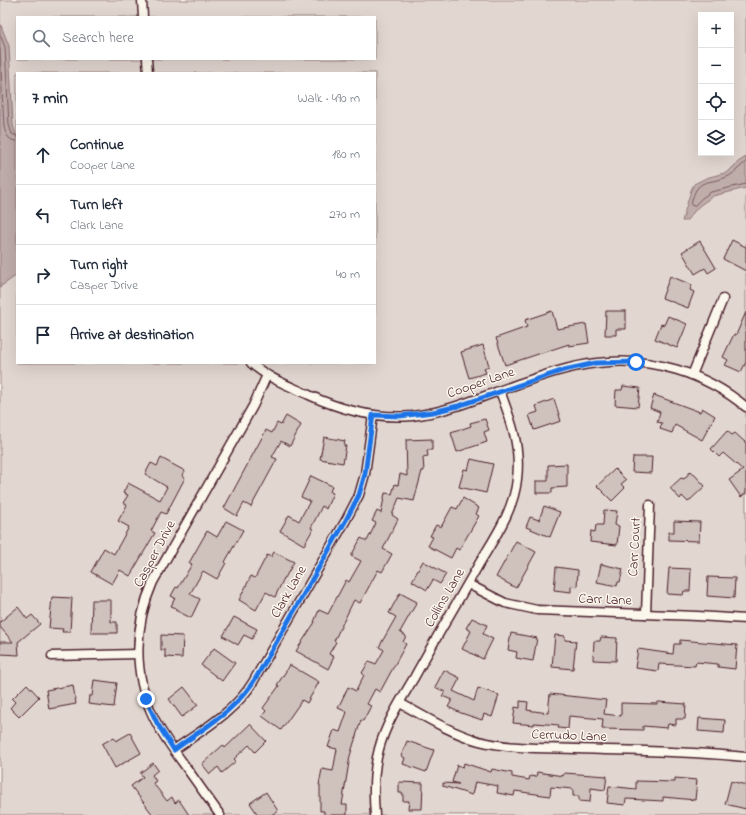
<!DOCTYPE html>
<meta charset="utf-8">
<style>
:root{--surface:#fff;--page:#f2f2f3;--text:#1f2937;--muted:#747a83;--line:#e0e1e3}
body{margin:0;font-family:"Indie Flower",sans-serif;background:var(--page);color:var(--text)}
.controls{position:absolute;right:12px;top:12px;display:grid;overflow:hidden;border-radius:0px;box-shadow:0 4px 16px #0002}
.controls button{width:36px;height:36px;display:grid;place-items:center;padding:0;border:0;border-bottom:1px solid var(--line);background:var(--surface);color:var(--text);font:20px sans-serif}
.stop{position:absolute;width:12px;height:12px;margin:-9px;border:3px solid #1a73e8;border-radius:50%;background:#fff}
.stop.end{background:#1a73e8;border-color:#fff;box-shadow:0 1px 4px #0008}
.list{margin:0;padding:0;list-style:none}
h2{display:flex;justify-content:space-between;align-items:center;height:52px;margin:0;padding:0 16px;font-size:17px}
h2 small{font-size:13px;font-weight:400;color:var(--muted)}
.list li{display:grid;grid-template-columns:26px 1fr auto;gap:12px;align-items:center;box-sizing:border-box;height:60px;padding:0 16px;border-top:1px solid var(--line)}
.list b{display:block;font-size:15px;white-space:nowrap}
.list p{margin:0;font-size:13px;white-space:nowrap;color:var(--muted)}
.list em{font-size:13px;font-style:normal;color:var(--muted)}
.icon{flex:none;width:22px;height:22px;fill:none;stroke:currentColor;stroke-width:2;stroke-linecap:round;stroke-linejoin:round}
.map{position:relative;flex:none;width:746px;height:815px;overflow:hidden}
.search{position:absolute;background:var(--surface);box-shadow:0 4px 16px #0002;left:16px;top:16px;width:360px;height:44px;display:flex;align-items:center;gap:10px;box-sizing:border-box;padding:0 14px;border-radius:0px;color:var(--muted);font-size:15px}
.panel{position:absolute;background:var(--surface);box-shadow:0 4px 16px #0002;left:16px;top:72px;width:360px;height:292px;border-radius:0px}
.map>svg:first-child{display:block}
</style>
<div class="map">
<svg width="746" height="815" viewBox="0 0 746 815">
<rect width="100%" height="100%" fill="#fbf7ec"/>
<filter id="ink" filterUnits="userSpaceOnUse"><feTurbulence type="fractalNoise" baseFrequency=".025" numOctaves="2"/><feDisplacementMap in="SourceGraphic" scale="8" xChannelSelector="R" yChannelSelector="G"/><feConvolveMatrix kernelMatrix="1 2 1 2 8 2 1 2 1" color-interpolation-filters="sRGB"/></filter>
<g filter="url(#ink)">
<path fill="#e2d7d0" stroke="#967b7e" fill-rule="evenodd" d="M0,0H746V815H0ZM701,15H731V153H701ZM17,17H375V59H17ZM17,73H375V363H17Z"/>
<g fill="#bfadaa" stroke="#907477">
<polygon points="0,23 9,46 13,125 17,139 17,275 0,287"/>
<polygon points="746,157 746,188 713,196 699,206 686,221 682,221 691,190 694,184 706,178 728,172 738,162"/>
</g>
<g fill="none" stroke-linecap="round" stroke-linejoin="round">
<g stroke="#79585e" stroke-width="1">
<polyline points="0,34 5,47 9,125 12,134 17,136"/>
<path d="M0,49L4,127C6,134 8,141 17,141"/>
<path d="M746,162C740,166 736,172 729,176C708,186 697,175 691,205L694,206L702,198L711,192L746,184"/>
</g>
</g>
<g fill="#cfc2bc" stroke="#4a1f2b">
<polygon points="732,240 746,247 746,271 723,259"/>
<polygon points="700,241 716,268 708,273 705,268 695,274 682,252"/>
<polygon points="670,276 692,285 690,290 694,292 688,308 662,298"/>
<polygon points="552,311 557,329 586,324 589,343 569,346 569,344 505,365 496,338 527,327 525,320"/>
<polygon points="606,311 626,311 626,329 616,329 616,335 605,335"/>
<polygon points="746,312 746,362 741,372 725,365 728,360 723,357 734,334 736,335"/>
<polygon points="668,316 687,324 677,348 655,339 661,324 664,325"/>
<polygon points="483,345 489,366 484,368 486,373 469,378 461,352"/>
<polygon points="623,386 640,388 638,407 615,405 616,390 622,390"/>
<polygon points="654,395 700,412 702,408 715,416 702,440 675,425 672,433 660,429 662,423 657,422 660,412 650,408"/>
<polygon points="554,399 561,421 534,430 529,415 538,412 536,406"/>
<polygon points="286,416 301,425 290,446 281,441 272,457 277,459 251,507 244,503 237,516 224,508 266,430 272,433 277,423 281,425"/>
<polygon points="485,419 489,430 484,432 487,442 457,452 451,433 471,426 470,423"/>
<polygon points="727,431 732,435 735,433 746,443 746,493 741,497 729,480 743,470 723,453 719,457 711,449"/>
<polygon points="324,437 345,441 344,446 346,446 343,463 320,459"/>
<polygon points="432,439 432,450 427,450 428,456 423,457 424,471 422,471 414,501 399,498 392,515 398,519 383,549 392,554 382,572 378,570 360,603 354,600 334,641 336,642 329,654 334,657 328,669 296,651 315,622 314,622 319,610 328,614 346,580 349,582 361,561 351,556 361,538 367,541 376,523 372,521 377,511 381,513 385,493 392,494 395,484 398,485 400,474 407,476 406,440"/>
<polygon points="633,457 652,457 651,473 632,472"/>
<polygon points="161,458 185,471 182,476 185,478 166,514 161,512 151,531 155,533 130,576 120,570 112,584 91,572 104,548 114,554 129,527 118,521 127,505 123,503 128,495 123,493 128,483 160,500 167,487 145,474 151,463 157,466"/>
<polygon points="471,459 493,464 486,493 459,487 464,469 468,470"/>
<polygon points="567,464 567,487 552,488 552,493 536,493 536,481 548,481 548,465"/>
<polygon points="615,469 626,480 621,484 625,488 612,501 597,486"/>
<polygon points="691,471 705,486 688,502 682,496 680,499 670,488 681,478 684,479"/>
<polygon points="311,476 332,486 330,492 333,493 326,509 322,506 311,528 313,529 304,545 280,531 289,515 299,521 310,501 301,497"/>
<polygon points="463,498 479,508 476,514 479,516 459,550 456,548 451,558 428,546 433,537 430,536 436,525 441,527 452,507 457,509"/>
<polygon points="544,506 560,512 550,537 526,527 530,517 539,520"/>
<polygon points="604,510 617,511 615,525 619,526 617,545 590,542 591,531 595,532 596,525 603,525"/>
<polygon points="226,521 243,530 225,562 226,563 217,579 203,571 190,594 200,599 191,618 175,610 176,608 171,606 175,598 171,596 176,587 178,588 192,564 189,563 207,531 217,537"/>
<polygon points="674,521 700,522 699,541 669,540 669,532 674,532"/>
<polygon points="516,541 536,552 516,588 496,577"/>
<polygon points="274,552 294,562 285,578 284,578 275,597 266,592 256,610 239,600 251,576 255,578 267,555 271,557"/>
<polygon points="423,561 446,574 440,584 433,580 427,590 412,581"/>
<polygon points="601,564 623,569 620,582 618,582 617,586 597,582"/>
<polygon points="556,567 578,570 577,587 571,586 571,592 554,590"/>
<polygon points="669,568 691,569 690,591 684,591 683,595 667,594"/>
<polygon points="708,577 735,578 734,598 707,596"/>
<polygon points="400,593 417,602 400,632 406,636 403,642 406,644 380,692 375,689 367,704 371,706 363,721 361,720 350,756 342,805 347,805 347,815 324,815 324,811 320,811 320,785 319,785 322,769 333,771 337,749 328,747 334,730 340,732 347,712 338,708 348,687 356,691 364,675 362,673 369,661 376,664 384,650 379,647 396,617 389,613"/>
<polygon points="52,597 72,598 70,632 62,632 63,629 49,628"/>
<polygon points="92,600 111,600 111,622 117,622 117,633 91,633"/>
<polygon points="18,607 27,619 32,615 40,624 18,642 19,655 0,654 0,642 13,642 0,627 0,622"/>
<polygon points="234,617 257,629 252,639 244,635 238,645 223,636"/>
<polygon points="472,618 487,625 483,634 493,639 483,659 462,649 471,631 466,628"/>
<polygon points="511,633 537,638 533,661 516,658 517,652 508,650"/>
<polygon points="161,635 183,636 182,658 165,657 165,650 161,650"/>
<polygon points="555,635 565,636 565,640 576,641 573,669 552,667"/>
<polygon points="601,637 617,638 616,661 593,660 594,641 600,641"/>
<polygon points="680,640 737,645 735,669 718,667 718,664 696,662 695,666 659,664 658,671 635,668 638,649 673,654 674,644 680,644"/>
<polygon points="214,648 235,663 222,681 201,665"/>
<polygon points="290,665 319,682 307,703 302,700 281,730 262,716 266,711 263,708 279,686 277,685"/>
<polygon points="444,670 460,678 453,691 474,701 478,688 499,695 492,717 484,714 482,720 461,713 448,707 452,700 442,696 445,692 435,687"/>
<polygon points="94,680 117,683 114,707 88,704 89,696 92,696"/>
<polygon points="27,684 39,697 19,717 10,708 15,702 12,699"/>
<polygon points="73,685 76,704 49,709 46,690"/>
<polygon points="184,687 198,705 182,717 169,699"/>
<polygon points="550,694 606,700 604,714 621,716 621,703 657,704 658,702 686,704 685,719 676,719 676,725 668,724 667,728 643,726 643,730 602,729 603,719 569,716 568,729 558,728 559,725 534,723 534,725 513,723 515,707 520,708 520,701 528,702 527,710 548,713"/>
<polygon points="699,718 725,720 724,733 698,731"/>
<polygon points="250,724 266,741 255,752 249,745 234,759 236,761 222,773 218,767 210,774 202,764 223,745 225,748"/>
<polygon points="130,733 141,753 115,768 102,744 114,737 116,741"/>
<polygon points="407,741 434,750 426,772 403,764 405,758 401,756"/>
<polygon points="153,763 158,770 152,775 156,781 153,783 167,801 172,797 175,803 179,800 189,815 153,815 131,786 143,777 140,773"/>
<polygon points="464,763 491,772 492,769 512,773 512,777 529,780 530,776 536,777 537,772 563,776 564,773 607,776 605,790 591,788 590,802 579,801 579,796 573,796 573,789 551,787 550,796 515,791 514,796 497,793 498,786 475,782 472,795 443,786 443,783 459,784 452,782 457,765 463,767"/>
<polygon points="675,778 697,780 695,800 663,797 663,801 626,799 625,805 607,803 609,786 636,789 636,781 675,782"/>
<polygon points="731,781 746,785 746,809 725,804"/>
<polygon points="399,782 423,783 422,809 408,809 409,801 403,801 403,793 399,793"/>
<polygon points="266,792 278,811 271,815 258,815 250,803"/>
</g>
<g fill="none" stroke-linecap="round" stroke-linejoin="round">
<g stroke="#4a1f2b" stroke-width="11">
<g id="street">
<polyline points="142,0 143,17"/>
<polyline points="147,59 148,73"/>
<path d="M251,363C267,378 290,386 309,395C341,410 376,419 412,416C449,412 483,396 518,384C544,375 570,366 597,363C651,356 705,373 746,407"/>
<polyline points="692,375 723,299"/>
<polyline points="468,584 505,603 537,610 697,616 746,619"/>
<polyline points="646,614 650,505"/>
<polyline points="52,656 138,654"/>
<path d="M400,703C425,717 451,733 479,741C510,749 544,748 576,749C633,751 690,751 746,757"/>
<path d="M174,750C202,730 235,712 253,682L346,520L359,495L365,474L373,415"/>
<path d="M220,815C208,798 195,780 183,763C172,748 161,733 153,716C133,674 134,625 153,582L253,406L267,375"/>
<path d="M375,815C373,792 373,771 379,749C386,723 401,700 415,676C436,638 458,601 479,564C495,537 514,510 517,479C521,447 511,420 500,391"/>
</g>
</g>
<use href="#street" stroke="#fbf7ec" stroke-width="8"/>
</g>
</g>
<g fill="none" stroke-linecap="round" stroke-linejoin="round" filter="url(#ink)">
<path stroke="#1a73e8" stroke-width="5" d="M146,699L157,723L174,750C205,727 237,710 257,676L346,520L359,495L365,474L373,415L400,416L433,412L458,406L564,370L596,363L636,362"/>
</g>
<g text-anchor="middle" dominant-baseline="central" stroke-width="3" stroke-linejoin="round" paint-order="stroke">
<g font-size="14" fill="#4a1f2b" stroke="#fbf7ec">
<text transform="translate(481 383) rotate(-19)">Cooper Lane</text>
<text transform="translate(635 547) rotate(-87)">Carr Court</text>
<text transform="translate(155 554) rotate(-62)">Casper Drive</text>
<text transform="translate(289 592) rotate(-60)">Clark Lane</text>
<text transform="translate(445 598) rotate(-60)">Collins Lane</text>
<text transform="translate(605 600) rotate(2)">Carr Lane</text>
<text transform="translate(569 736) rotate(2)">Cerrudo Lane</text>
</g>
</g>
</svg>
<div class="controls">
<button>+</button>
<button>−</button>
<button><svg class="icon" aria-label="locate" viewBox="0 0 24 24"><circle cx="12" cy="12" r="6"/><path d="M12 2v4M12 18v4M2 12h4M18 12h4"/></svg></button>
<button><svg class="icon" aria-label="layers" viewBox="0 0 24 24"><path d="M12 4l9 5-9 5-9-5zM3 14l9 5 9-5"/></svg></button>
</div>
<div class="stop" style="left:636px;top:362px"></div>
<div class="stop end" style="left:146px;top:699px"></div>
<div class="search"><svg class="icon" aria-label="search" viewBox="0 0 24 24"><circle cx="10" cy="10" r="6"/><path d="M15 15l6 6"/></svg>Search here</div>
<section class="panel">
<h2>7 min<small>Walk · 490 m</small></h2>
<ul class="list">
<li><svg class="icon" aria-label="ahead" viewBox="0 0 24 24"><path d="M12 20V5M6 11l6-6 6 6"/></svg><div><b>Continue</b><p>Cooper Lane</p></div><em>180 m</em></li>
<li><svg class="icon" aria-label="left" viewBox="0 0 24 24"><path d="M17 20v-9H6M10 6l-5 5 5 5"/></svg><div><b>Turn left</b><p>Clark Lane</p></div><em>270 m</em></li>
<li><svg class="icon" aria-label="right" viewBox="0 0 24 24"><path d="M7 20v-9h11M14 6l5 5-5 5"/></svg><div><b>Turn right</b><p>Casper Drive</p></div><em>40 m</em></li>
<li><svg class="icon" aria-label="arrive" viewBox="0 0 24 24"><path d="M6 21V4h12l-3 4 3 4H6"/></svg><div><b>Arrive at destination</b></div></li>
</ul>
</section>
</div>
